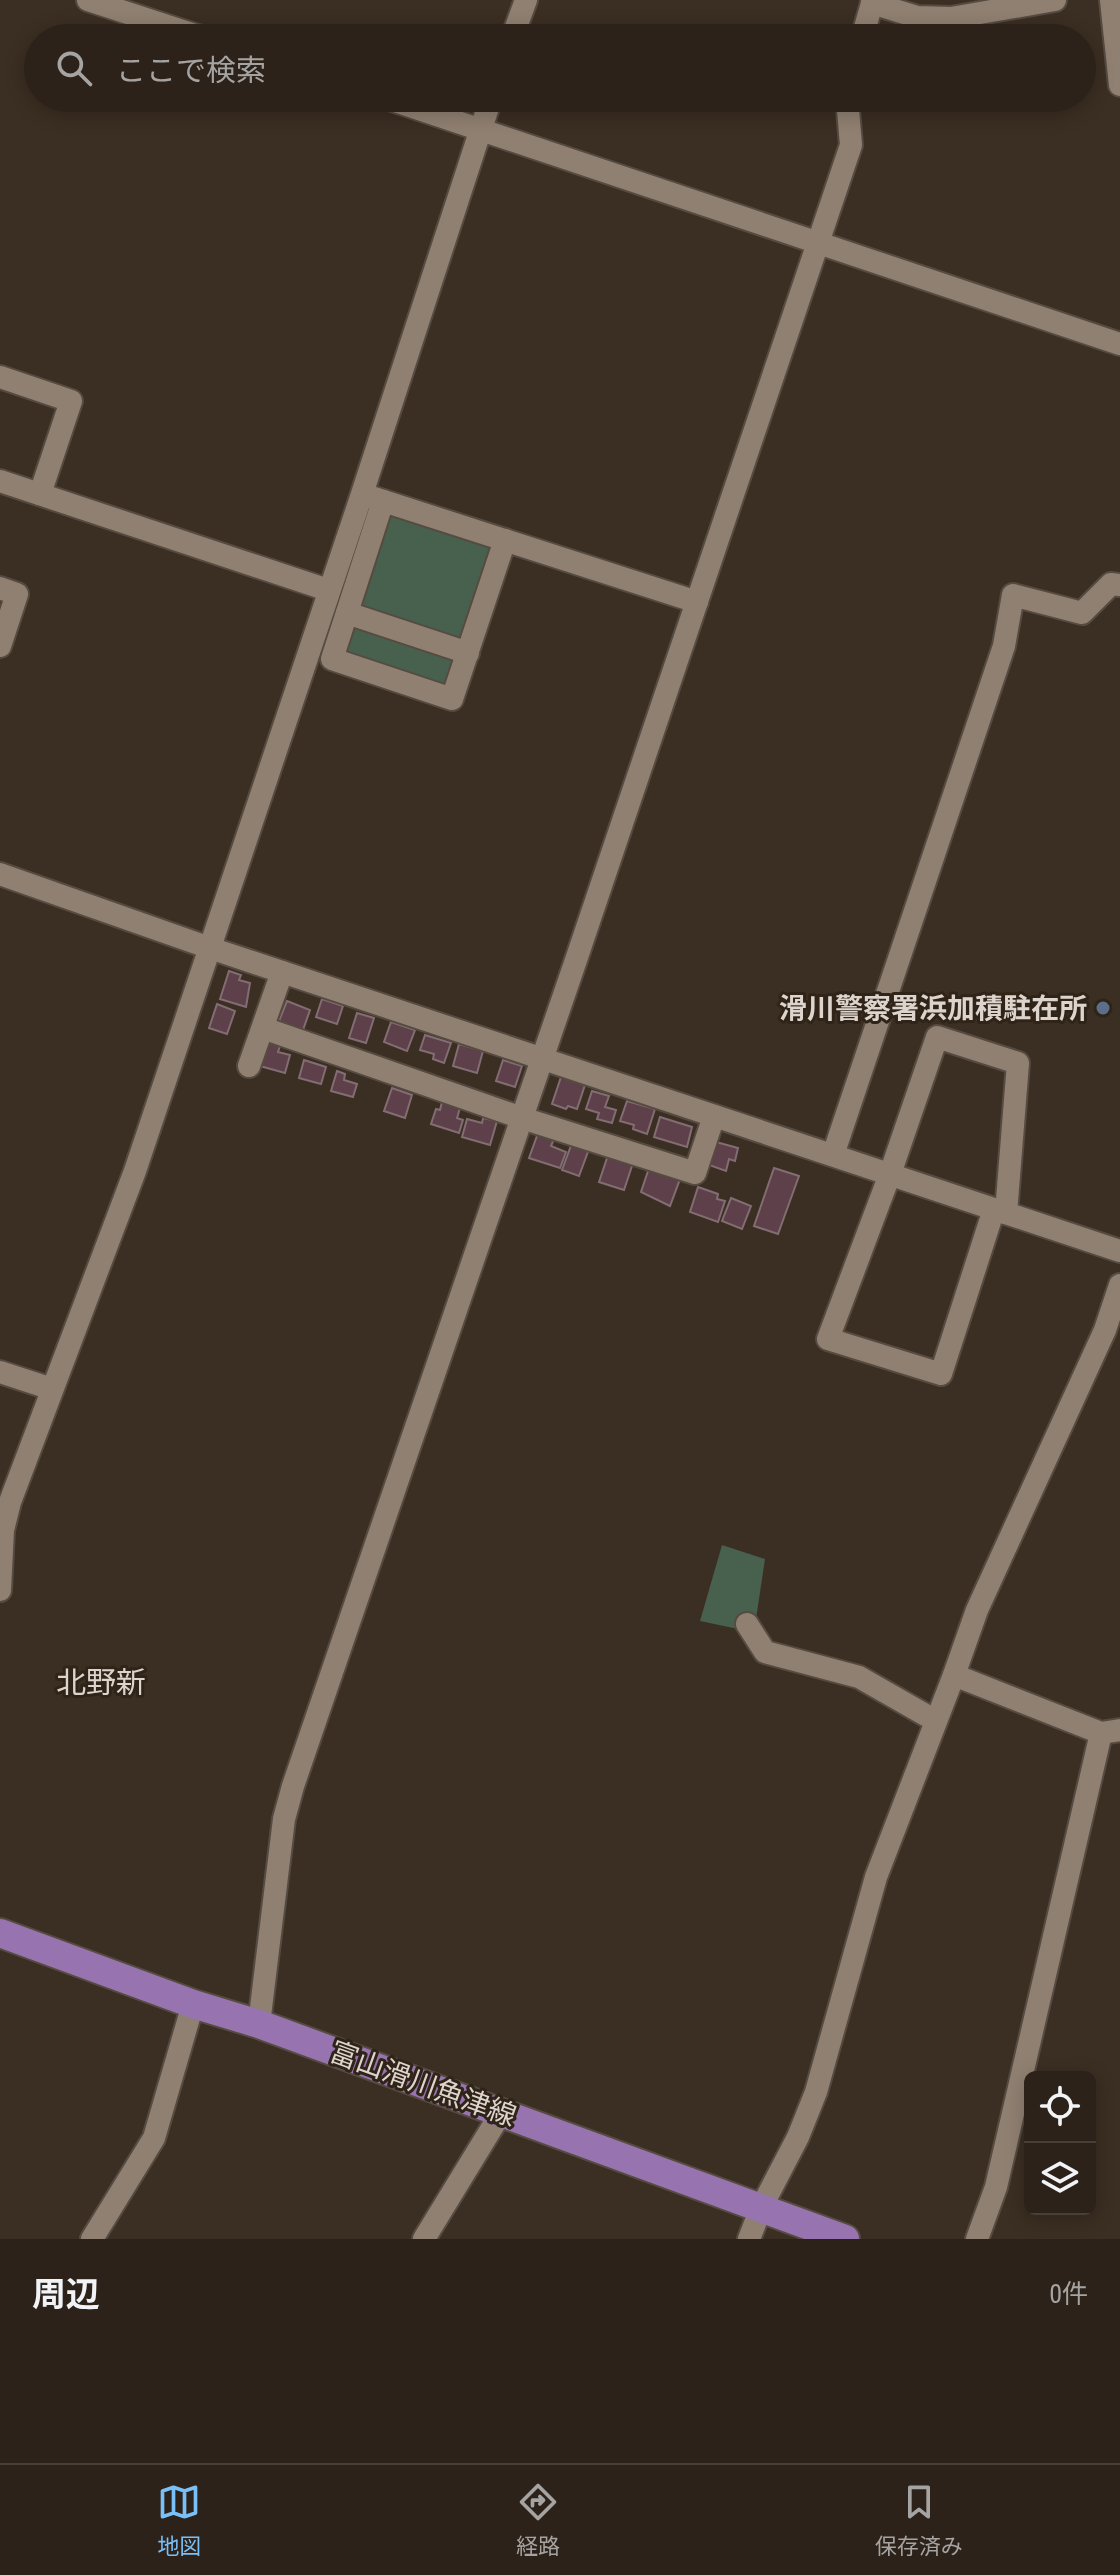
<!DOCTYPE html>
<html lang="ja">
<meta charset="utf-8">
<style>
:root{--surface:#2c221a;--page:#382f27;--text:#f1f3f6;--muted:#a6a4a2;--line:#483f39;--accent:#79bff8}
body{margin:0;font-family:"Roboto Condensed","Noto Sans JP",sans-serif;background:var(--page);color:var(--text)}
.controls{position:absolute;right:24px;bottom:24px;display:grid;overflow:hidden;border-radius:12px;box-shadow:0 4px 20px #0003}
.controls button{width:72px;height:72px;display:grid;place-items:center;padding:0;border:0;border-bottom:2px solid var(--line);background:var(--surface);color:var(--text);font:40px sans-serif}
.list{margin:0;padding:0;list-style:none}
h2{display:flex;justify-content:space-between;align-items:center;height:104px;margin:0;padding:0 32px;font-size:34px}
h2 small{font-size:26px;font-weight:400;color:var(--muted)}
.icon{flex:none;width:44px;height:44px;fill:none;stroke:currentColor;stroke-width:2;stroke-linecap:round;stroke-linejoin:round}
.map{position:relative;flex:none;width:1120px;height:2239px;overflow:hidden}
.search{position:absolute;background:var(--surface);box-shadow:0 4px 20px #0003;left:24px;right:24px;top:24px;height:88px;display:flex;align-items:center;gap:20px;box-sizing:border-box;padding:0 28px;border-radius:44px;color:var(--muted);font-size:30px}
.sheet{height:224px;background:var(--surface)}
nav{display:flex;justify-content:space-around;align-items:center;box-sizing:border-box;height:112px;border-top:2px solid var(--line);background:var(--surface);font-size:22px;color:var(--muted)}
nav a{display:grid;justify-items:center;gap:4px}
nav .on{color:var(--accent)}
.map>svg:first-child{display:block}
</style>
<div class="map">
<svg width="1120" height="2239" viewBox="0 0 1120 2239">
<rect width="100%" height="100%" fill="#3b2e22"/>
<g fill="#48604e">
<polygon points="376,507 513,551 458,707 327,662"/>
<polygon points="722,1545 765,1559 756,1619 743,1630 700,1621"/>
</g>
<g fill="#5d4049" stroke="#826d73" stroke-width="2">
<polygon points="229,971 241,975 239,980 250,983 246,1007 220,999"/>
<polygon points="322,999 343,1006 337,1024 316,1017"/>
<polygon points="287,1001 310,1010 303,1030 279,1021"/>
<polygon points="217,1004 235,1011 227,1034 209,1028"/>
<polygon points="357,1013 374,1018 366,1043 349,1038"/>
<polygon points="391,1022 415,1030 407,1051 384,1042"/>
<polygon points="425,1035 451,1043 444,1063 433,1059 434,1054 420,1050"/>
<polygon points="267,1042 280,1046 278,1052 290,1055 285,1073 260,1066"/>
<polygon points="459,1044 483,1051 477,1073 453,1066"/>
<polygon points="304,1060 326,1067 321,1084 299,1078"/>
<polygon points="503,1060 522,1066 515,1087 496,1081"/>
<polygon points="337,1071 345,1074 344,1080 357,1084 353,1097 331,1091"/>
<polygon points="561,1077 585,1085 577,1109 568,1106 566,1109 552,1104"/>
<polygon points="392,1088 412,1095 405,1118 384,1111"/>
<polygon points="592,1091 609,1096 605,1107 616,1110 612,1123 597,1119 599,1113 586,1109"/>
<polygon points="627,1101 655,1109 647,1134 633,1129 634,1125 620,1121"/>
<polygon points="442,1102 460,1108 457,1118 463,1120 459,1133 431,1124 436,1109 440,1110"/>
<polygon points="660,1117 692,1127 687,1147 654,1137"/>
<polygon points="483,1118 497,1121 490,1145 462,1137 467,1119 482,1123"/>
<polygon points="538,1133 554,1139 551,1146 566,1152 560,1168 529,1158"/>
<polygon points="716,1142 738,1148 735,1161 729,1159 726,1171 709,1165"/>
<polygon points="572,1143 589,1149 579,1176 562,1170"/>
<polygon points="608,1155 633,1163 624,1190 599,1182"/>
<polygon points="649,1168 680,1179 670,1206 641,1192"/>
<polygon points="774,1168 799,1176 778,1234 754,1226"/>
<polygon points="698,1187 718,1194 717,1199 725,1201 718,1222 690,1212"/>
<polygon points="731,1198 751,1206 742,1229 722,1221"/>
</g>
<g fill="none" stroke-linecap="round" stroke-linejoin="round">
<g stroke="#564b41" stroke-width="26">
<g id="minor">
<polyline points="88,0 204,38"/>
<polyline points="1111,0 1120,85"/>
<polyline points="872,3 917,17 951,18 1055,0"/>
<polyline points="512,38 526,0"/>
<polyline points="862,38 873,0"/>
<polyline points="386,98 1120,344"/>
<polyline points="0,377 71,401 40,494"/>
<polyline points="0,481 328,590"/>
<polyline points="371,497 697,602"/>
<polyline points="383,501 332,659 452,699 505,540"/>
<polyline points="0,588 17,594 0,646"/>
<polyline points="347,613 468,653"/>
<polyline points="0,874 210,948 1120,1251"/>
<polyline points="263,1028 522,1118 695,1173 714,1116"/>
<polyline points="249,1066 282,972"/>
<polyline points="833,1155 1004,646 1013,595 1082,613 1111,584 1120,585"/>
<polyline points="994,1209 941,1374 828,1339 890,1174 937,1037 1018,1063 1006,1213"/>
<polyline points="0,1372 52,1389"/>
<polyline points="0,1590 3,1530 10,1502 135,1171 362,494 491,98"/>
<polyline points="747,1624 765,1652 859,1677 936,1721"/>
<polyline points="954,1675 1101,1733 1120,1730"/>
<polyline points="259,2024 284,1819 293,1786 576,960 851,145 847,98"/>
<polyline points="92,2239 154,2138 193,2004"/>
<polyline points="424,2239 501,2113"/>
<polyline points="749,2239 761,2208 798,2137 816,2092 876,1877 954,1675 977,1610 1105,1330 1120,1285"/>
<polyline points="977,2239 996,2187 1101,1733"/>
</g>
</g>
<g stroke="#564b41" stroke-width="32">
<polyline id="major" points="0,1933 193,2004 259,2024 845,2239"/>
</g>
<use href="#minor" stroke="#908072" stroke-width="22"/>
<use href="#major" stroke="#9774af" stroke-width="28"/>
</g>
<circle fill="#5c6f8a" stroke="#302418" stroke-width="3" cx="1103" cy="1008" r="8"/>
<g text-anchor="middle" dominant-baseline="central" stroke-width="6" stroke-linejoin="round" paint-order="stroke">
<g font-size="28" font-weight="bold" fill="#ddd5cd" stroke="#302418" text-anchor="end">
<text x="1087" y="1008">滑川警察署浜加積駐在所</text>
</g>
<g font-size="28" fill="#ddd5cd" stroke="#302418">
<text transform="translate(423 2084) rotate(20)">富山滑川魚津線</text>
</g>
<g font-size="30" fill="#ddd5cd" stroke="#302418">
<text x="101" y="1682">北野新</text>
</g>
</g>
</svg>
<div class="controls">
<button><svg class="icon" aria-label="locate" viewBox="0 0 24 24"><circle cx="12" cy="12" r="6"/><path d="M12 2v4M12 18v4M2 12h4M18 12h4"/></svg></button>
<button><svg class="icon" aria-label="layers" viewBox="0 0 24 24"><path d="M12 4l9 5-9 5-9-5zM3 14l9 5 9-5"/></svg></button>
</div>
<div class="search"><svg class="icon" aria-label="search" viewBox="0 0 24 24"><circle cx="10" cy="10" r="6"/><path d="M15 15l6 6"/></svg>ここで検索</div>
</div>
<section class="sheet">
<h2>周辺<small>0件</small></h2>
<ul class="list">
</ul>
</section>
<nav>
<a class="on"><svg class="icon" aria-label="map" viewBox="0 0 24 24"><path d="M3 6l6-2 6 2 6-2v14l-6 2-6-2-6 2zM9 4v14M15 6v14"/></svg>地図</a>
<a><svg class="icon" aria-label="directions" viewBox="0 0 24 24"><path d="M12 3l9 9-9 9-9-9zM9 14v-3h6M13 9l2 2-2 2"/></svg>経路</a>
<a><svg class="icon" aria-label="saved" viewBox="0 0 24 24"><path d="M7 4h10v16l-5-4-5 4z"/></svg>保存済み</a>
</nav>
